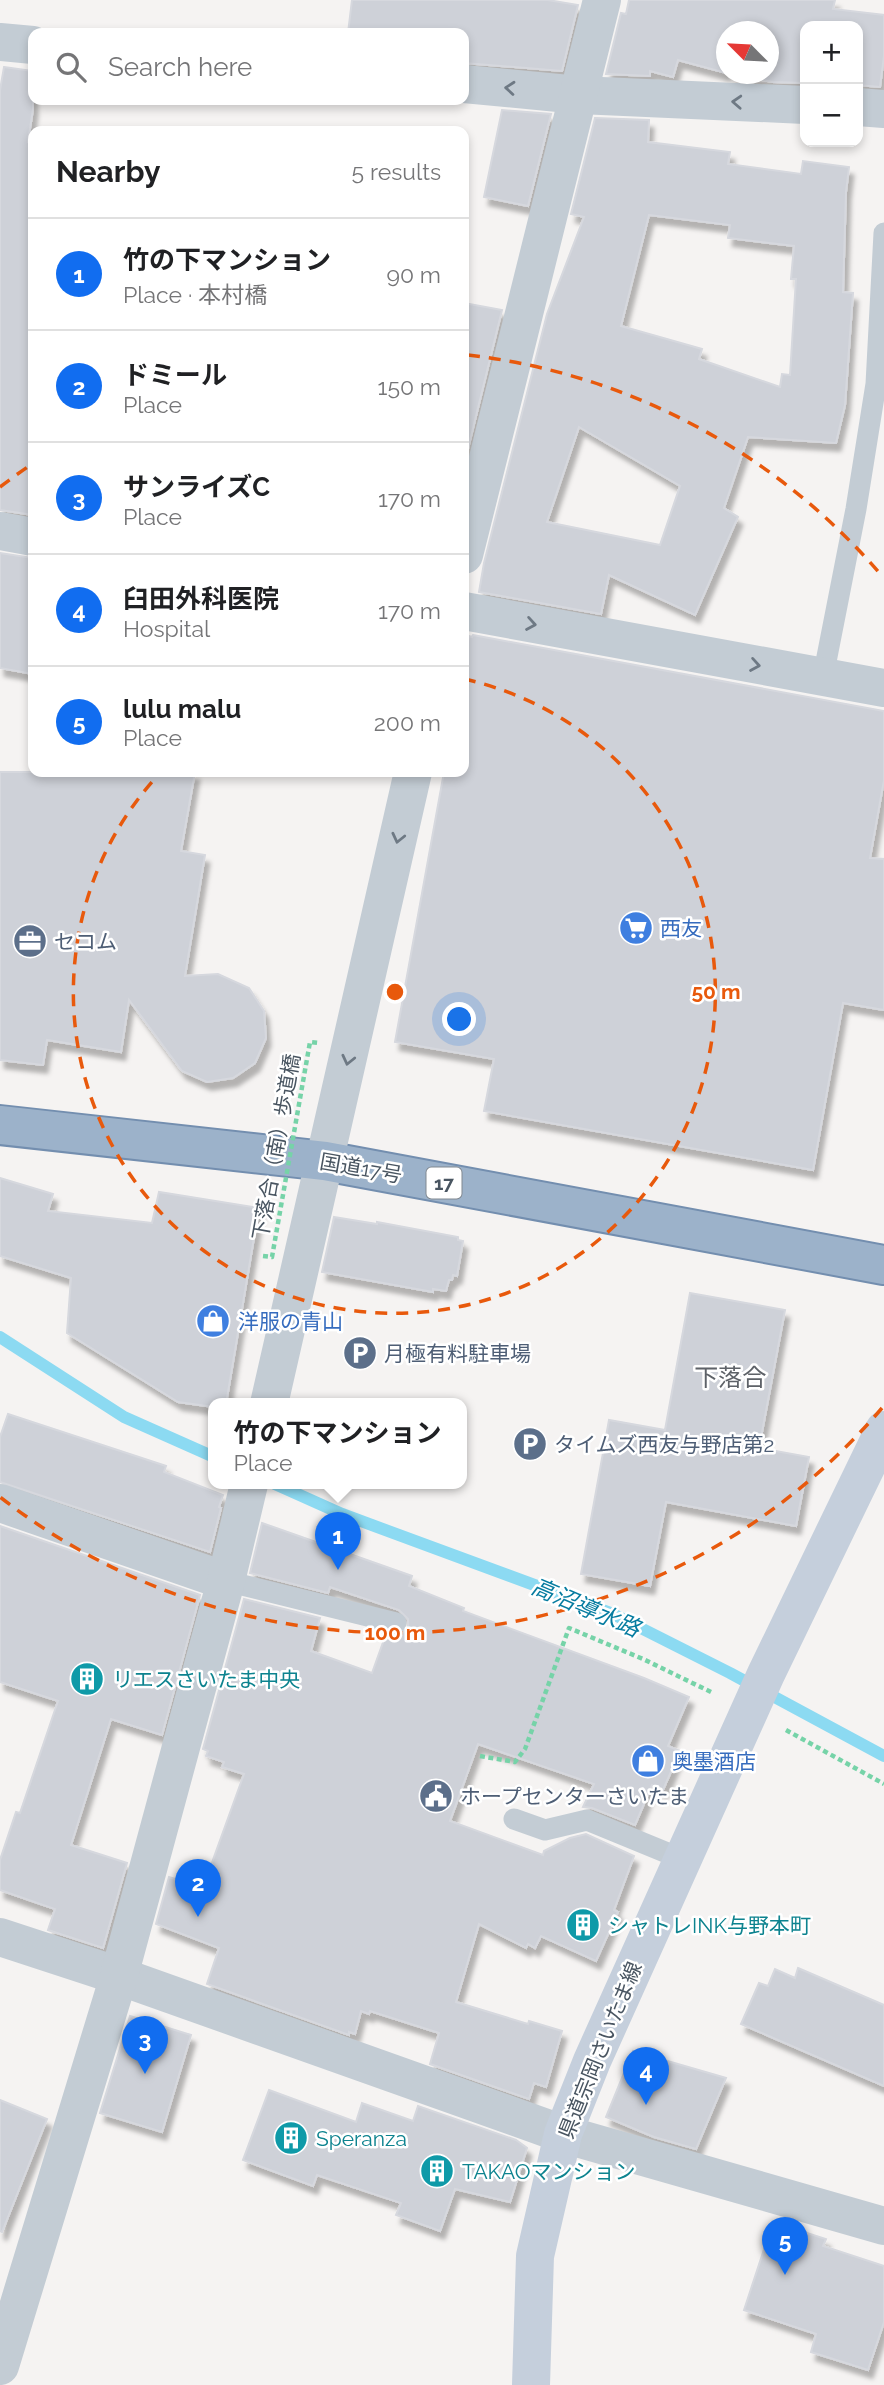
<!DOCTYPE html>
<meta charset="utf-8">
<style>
:root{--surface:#fff;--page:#f2f2f2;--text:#202124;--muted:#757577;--line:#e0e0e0;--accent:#116df0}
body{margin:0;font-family:Raleway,"Noto Sans JP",sans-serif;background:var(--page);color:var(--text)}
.controls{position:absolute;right:21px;top:21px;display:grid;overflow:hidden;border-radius:14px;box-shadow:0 4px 10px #0003}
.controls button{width:63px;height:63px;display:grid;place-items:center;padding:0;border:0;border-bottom:2px solid var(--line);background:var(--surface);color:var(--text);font:35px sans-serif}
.compass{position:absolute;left:716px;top:21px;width:63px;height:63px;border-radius:50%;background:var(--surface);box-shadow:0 4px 10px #0003;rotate:294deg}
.you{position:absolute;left:460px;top:1020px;width:24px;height:24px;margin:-18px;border:5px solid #fff;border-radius:50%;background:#1a73e8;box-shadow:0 0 0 10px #1a73e833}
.badge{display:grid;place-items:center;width:46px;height:46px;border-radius:50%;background:var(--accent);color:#fff;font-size:23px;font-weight:700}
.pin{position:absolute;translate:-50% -58px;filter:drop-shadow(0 2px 4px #0008)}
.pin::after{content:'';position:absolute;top:37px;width:24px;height:21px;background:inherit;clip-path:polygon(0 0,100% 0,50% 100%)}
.popup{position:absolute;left:208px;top:1398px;width:259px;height:91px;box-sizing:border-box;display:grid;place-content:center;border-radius:14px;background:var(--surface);filter:drop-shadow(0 2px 5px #0005);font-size:23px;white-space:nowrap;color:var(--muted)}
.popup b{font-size:26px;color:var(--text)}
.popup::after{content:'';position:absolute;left:50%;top:100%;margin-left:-14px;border:14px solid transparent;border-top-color:var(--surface)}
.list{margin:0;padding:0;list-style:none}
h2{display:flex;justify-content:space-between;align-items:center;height:91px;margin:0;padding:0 28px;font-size:30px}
h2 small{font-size:23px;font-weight:400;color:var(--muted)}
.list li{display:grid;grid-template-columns:46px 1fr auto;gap:21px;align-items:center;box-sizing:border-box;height:112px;padding:0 28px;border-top:2px solid var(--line)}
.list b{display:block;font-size:26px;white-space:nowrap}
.list p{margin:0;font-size:23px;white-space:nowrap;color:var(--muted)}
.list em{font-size:23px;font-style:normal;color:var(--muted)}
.icon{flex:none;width:38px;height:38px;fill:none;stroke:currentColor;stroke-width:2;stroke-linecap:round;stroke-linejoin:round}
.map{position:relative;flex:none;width:884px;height:2385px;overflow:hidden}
.search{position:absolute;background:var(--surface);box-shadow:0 4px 10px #0003;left:28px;top:28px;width:441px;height:77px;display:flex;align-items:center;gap:18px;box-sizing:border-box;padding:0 24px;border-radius:14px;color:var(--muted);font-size:26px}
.panel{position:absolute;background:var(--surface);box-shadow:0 4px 10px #0003;left:28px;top:126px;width:441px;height:651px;border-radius:14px}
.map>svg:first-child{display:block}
</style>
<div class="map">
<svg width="884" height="2385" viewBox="0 0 884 2385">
<defs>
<filter id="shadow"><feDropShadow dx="4.5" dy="8" stdDeviation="2" flood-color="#0004"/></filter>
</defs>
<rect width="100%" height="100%" fill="#f5f3f2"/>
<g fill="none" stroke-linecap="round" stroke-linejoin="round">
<g stroke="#8cdaf2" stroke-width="12">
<polyline points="0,1337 124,1417 214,1457"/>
<polyline points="275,1484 342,1514 613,1614 730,1673 884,1756"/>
</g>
</g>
<g fill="#ced1d8" stroke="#d6d8de" stroke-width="2" fill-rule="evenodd" filter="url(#shadow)">
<polygon points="352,0 548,0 578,5 562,71 464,63 464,33 348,33"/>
<polygon points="629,0 835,0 833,9 884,15 884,56 880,87 858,85 858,26 805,26 805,83 773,82 729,74 768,74 768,32 726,32 726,73 678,60 673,77 650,71 650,76 606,74 621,13 626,14"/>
<polygon points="4,67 33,71 33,109 28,142 33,143 33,515 0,510 0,90"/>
<polygon points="502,110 551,114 528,206 484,197"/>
<path d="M595,118L649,120L648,142L730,152L728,164L801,174L803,161L849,167L846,192L843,292L853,293L845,405L836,443L748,437L724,508L738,517L695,615L609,575L601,614L479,592L484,563L547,314L584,217L571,214ZM649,215L730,225L728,238L794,246L791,279H796L790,375L782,374L780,387L699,359L702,349L621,326ZM579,427L680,486L660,545L547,522Z"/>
<polygon points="464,303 502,310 464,465"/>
<polygon points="0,553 33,558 33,674 0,668"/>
<polygon points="473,635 884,711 884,780 870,858 884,859 884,1010 843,1003 813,1170 484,1111 494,1059 395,1042 444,772 464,772 464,666 469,636 472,637"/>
<polygon points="0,772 195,772 181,851 205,855 185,976 218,974 249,988 264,1011 266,1038 255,1063 233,1078 207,1082 182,1071 129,1000 121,1052 47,1040 43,1065 0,1060"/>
<polygon points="0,1178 53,1194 48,1211 152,1223 159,1192 259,1208 226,1404 214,1404 214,1407 178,1402 67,1333 71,1278 0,1256"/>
<polygon points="334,1217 377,1224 377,1222 458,1237 458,1240 463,1241 457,1276 453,1275 452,1280 449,1280 446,1291 433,1289 433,1292 322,1272"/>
<polygon points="690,1293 785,1310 759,1448 809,1457 796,1526 666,1502 650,1586 581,1574 609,1420 665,1430"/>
<polygon points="8,1414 166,1466 164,1472 223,1495 219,1507 221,1508 210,1552 0,1482 0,1437"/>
<polygon points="262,1523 412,1576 409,1586 464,1608 463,1611 644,1678 689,1697 668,1746 680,1751 663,1790 652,1785 635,1825 592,1808 583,1807 594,1784 478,1744 450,1821 543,1855 544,1851 570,1838 586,1834 634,1856 614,1910 618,1912 596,1961 541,1936 535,1948 528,1944 526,1948 479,1924 456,2002 528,2024 529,2021 562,2031 546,2087 534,2083 529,2099 430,2064 439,2033 370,2011 369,2014 361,2011 355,2034 349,2032 349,2035 207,1984 219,1948 156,1924 169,1877 195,1885 199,1877 206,1879 244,1774 222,1767 224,1762 206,1756 208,1751 203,1749 244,1599 320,1618 311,1651 372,1673 386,1634 400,1635 408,1627 408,1619 399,1610 330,1587 328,1593 250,1573"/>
<polygon points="0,1526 200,1595 162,1735 111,1719 71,1845 127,1863 103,1948 48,1930 55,1909 0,1890 0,1860 16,1812 20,1813 58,1701 0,1682"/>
<polygon points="798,1968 884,2005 884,2086 741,2024 759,1983 768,1986 775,1969 795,1978"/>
<polygon points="130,2016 191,2035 162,2132 100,2113"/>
<polygon points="633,2051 726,2078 696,2149 654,2137 606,2117"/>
<polygon points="269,2090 356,2122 362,2103 413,2121 418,2106 516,2140 527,2148 510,2202 455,2189 440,2231 396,2215 401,2203 317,2175 313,2186 243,2160"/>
<polygon points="0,2100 47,2119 2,2232 0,2231"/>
<polygon points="773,2222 826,2239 823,2246 884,2266 884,2322 868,2370 811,2352 816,2334 744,2310"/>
</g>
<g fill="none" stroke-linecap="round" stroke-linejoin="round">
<g stroke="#738eaf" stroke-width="42">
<polyline id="trunk" points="0,1125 325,1161 884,1265"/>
</g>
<g stroke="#76d3a8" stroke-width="4.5" stroke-dasharray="5 3.5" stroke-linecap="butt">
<polyline points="786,1730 884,1784"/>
<polyline points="480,1756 515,1762 525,1749 569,1628 643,1659 713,1693"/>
</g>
<g stroke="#c3ccd4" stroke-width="21">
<polyline points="823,677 856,509 876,384 884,233"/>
<polyline points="226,1581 396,1623"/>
<polyline points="514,1819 545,1830 587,1820 682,1859"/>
</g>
<g stroke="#c3ccd4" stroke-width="38">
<polyline points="0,42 33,45"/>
<polyline points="464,84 579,95 805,105"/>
<polyline points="858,107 884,109"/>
<polyline points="0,531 33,537"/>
<polyline points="464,555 602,0"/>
<polyline points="464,611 884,688"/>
<polyline points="269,1404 413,772"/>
<polyline points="0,1503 226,1581"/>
<polyline points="0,1937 119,1976 563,2134 884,2226"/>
<polyline points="0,2366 119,1976 226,1581 249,1484"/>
</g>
<polyline stroke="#c5cfdc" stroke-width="38" points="531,2385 535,2256 563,2134 592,2061 766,1674 884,1430"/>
<use href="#trunk" stroke="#9cb2ca" stroke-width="38"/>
<polyline stroke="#76d3a8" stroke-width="4.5" stroke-dasharray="5 3.5" stroke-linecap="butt" points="263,1256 272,1257 310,1042 319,1043"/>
</g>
<defs><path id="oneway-chevron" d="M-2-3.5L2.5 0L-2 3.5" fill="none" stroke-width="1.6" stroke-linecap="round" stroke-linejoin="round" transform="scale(1.75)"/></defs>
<g stroke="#6e7984">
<use href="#oneway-chevron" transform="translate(510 88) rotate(-175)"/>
<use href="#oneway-chevron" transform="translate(737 102) rotate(-177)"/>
<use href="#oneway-chevron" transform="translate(531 624) rotate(10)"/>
<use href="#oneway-chevron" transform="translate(755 665) rotate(10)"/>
<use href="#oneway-chevron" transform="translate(398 838) rotate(103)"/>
<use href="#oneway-chevron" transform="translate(348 1060) rotate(103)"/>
</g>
<g fill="none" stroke="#e8590c" stroke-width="3.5" stroke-dasharray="12 9">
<path d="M464 679A321 321 0 1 1 160 773"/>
<path d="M882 1408A641 641 0 0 1 0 1497M0 487A641 641 0 0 1 32 464M468 355A641 641 0 0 1 882 576"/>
</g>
<defs>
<g id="supermarket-disc" transform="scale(1.75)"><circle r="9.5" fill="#3f7fe0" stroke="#fff"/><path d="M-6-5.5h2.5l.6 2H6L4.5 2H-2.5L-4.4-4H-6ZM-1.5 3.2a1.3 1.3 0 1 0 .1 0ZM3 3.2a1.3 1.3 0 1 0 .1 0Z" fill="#fff"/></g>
<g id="office-disc" transform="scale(1.75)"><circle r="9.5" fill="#5c6f8a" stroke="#fff"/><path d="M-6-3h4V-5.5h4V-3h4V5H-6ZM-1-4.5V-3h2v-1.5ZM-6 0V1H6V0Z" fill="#fff"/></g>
<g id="shop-disc" transform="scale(1.75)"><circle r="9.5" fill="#3f7fe0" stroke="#fff"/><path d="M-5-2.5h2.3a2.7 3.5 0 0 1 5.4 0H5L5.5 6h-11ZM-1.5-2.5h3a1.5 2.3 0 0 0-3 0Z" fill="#fff"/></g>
<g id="parking-disc" transform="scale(1.75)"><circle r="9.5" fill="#5c6f8a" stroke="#fff"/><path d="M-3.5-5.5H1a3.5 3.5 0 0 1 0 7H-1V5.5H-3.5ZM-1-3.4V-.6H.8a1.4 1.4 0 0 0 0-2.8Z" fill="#fff"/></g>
<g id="building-disc" transform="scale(1.75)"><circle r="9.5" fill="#0f9aa8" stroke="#fff"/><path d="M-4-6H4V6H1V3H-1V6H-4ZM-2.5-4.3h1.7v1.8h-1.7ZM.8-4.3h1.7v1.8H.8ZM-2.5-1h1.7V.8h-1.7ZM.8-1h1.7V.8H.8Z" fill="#fff"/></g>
<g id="civic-disc" transform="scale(1.75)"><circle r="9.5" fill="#5c6f8a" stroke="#fff"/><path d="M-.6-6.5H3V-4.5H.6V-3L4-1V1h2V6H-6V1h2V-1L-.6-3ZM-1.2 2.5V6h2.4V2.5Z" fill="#fff"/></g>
</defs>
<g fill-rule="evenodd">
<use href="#supermarket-disc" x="636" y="928"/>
<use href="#office-disc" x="30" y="941"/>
<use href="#shop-disc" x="213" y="1321"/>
<use href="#parking-disc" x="360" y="1353"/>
<use href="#parking-disc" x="530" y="1444"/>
<use href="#building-disc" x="87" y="1679"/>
<use href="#shop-disc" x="648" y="1761"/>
<use href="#civic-disc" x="436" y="1796"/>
<use href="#building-disc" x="583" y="1925"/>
<use href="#building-disc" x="291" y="2138"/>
<use href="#building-disc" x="437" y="2171"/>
</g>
<g text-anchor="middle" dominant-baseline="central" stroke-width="5" stroke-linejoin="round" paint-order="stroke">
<rect fill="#fff" stroke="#808890" stroke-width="2" x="426.5" y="1167.5" width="35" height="31" rx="5"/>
<g font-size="19" font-weight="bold" fill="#495561">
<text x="444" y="1183">17</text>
</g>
<g font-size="21" fill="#366cbe" stroke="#fff" text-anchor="start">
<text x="660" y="928">西友</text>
<text x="238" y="1321">洋服の青山</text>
<text x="672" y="1761">奥墨酒店</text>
</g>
<g font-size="21" fill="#4e5e75" stroke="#fff" text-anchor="start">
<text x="54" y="941">セコム</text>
<text x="384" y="1353">月極有料駐車場</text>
<text x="554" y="1444">タイムズ西友与野店第2</text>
<text x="460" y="1796">ホープセンターさいたま</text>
</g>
<g font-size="21" fill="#495561" stroke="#fff">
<text transform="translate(276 1147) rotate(-80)">下落合（南）歩道橋</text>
<text transform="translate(361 1168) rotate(10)">国道17号</text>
<text transform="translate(600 2050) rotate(-68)">県道宗岡さいたま線</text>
</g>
<g font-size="21" fill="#0d838f" stroke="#fff" text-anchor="start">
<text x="112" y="1679">リエスさいたま中央</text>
<text x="608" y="1925">シャトレINK与野本町</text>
<text x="316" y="2138">Speranza</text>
<text x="462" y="2171">TAKAOマンション</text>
</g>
<g font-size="23" font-style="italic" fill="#067ca0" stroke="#fff">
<text transform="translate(586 1607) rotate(23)">高沼導水路</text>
</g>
<g font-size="24" fill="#5e6268" stroke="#fff">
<text x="730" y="1377">下落合</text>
</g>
</g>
<circle cx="395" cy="992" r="10" fill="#e8590c" stroke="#fff" stroke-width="3.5"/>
<g font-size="21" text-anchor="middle" font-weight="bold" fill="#e8590c" stroke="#fff" stroke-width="5" stroke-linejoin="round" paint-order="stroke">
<text x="716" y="999">50 m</text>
<text x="395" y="1640">100 m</text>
</g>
</svg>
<div class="controls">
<button>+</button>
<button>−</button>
</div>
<svg class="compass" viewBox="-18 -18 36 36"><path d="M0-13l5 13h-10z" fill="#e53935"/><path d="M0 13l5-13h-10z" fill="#757577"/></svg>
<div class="you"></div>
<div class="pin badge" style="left:338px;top:1570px">1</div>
<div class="popup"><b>竹の下マンション</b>Place</div>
<div class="pin badge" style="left:198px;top:1917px">2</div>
<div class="pin badge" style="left:145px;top:2074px">3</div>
<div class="pin badge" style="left:646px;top:2105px">4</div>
<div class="pin badge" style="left:785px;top:2275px">5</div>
<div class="search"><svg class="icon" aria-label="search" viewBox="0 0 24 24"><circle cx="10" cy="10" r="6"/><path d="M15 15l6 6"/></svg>Search here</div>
<section class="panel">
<h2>Nearby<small>5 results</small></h2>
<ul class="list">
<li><span class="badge">1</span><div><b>竹の下マンション</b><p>Place · 本村橋</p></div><em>90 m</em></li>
<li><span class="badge">2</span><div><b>ドミール</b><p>Place</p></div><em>150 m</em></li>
<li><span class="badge">3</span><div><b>サンライズC</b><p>Place</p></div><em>170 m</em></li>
<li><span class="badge">4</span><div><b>臼田外科医院</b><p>Hospital</p></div><em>170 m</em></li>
<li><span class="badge">5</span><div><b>lulu malu</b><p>Place</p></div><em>200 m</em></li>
</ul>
</section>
</div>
